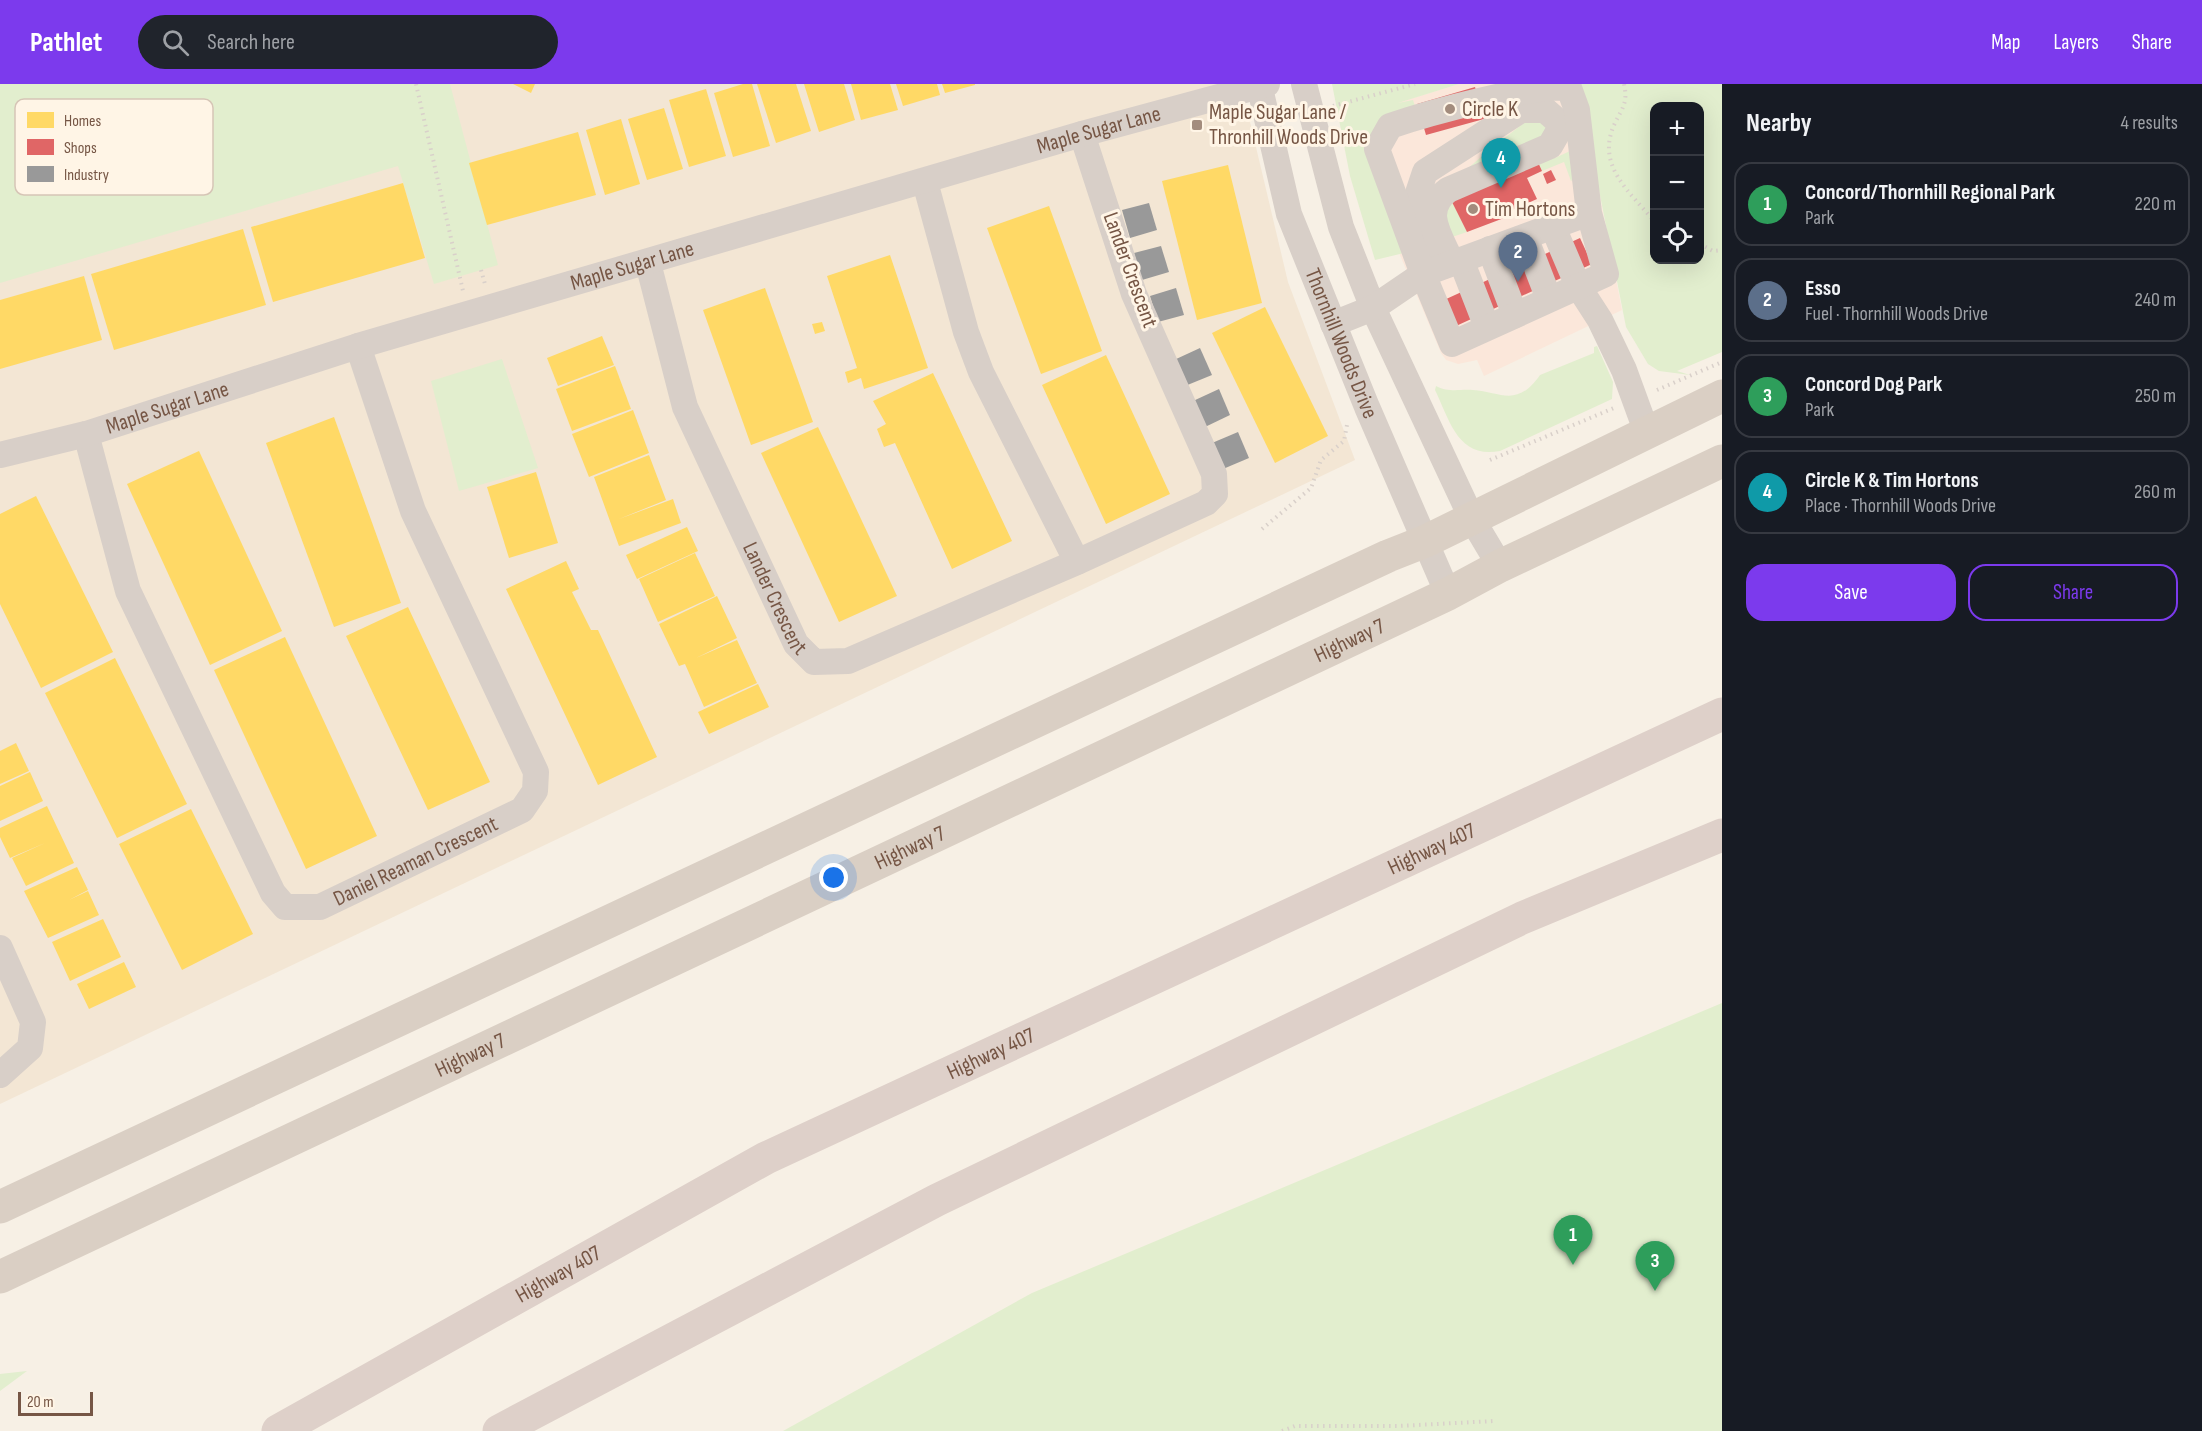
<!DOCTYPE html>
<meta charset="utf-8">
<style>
:root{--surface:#171b24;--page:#20242c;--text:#f1f3f6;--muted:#9ea1a6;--line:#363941;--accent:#7c3aed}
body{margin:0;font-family:"Sofia Sans Condensed",sans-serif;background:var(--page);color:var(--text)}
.controls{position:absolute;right:18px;top:18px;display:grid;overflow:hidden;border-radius:12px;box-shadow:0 6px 24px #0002}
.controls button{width:54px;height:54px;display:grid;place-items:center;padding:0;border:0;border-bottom:2px solid var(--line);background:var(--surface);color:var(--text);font:30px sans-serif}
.scale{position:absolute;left:18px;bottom:15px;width:75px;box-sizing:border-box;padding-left:6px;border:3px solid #765645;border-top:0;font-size:16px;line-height:21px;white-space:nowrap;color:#765645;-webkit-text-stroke:4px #fff5e6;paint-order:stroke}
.you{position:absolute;left:834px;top:794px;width:21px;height:21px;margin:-15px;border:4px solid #fff;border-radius:50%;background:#1a73e8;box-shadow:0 0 0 9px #1a73e833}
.badge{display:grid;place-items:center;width:39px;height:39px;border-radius:50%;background:var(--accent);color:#fff;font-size:20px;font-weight:700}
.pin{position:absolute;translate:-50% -50px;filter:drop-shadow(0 2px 3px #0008)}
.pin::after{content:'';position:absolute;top:32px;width:21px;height:18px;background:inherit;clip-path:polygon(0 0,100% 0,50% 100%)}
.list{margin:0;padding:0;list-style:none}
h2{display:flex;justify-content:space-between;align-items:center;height:78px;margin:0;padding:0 24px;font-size:26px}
h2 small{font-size:20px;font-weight:400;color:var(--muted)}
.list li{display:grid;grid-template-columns:39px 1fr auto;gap:18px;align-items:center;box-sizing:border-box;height:84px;margin:0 12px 12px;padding:0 12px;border:2px solid var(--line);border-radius:18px}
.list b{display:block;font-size:22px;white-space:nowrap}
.list p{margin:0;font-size:20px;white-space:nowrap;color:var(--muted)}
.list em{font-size:20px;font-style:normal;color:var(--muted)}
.actions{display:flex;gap:12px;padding:18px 24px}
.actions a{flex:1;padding:14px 0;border:2px solid var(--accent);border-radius:18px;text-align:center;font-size:21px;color:var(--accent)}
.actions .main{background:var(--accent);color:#fff}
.icon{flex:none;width:33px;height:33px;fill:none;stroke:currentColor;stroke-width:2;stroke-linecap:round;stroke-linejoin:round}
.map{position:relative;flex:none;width:1722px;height:1347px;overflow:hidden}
header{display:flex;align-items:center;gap:36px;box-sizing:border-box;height:84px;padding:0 30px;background:var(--accent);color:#fff}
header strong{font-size:28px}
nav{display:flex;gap:33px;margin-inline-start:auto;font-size:21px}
.search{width:420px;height:54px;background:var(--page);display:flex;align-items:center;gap:15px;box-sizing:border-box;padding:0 21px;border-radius:33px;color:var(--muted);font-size:22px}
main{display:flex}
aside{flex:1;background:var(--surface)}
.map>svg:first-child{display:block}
</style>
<header>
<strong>Pathlet</strong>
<div class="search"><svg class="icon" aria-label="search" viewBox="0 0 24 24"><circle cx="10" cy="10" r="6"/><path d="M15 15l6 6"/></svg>Search here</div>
<nav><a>Map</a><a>Layers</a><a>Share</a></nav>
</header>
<main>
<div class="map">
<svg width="1722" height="1347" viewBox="0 0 1722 1347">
<rect width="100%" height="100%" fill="#f7f0e5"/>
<polygon fill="#f3e6d4" points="0,0 1241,0 1288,198 1355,376 0,1020"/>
<polygon fill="#fbe7da" points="1459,0 1578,0 1622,226 1484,292 1477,276 1458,280 1446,276 1441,269 1387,140 1360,30"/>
<g fill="#e2eece" fill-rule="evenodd">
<polygon points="0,0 450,0 498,181 434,200 398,82 0,199"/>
<polygon points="1332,0 1459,0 1398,19 1413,16 1419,34 1386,45 1404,169 1375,176 1350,92"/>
<path d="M1578,0H1722V268L1677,287L1690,291L1659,287L1648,280L1626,243ZM1654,22H1700V176H1654Z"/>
<polygon points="1536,34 1553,47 1466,86 1497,59 1502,59 1502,56 1529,35"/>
<polygon points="1570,67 1580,89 1571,97 1564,78 1542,87 1537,76 1555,74"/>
<polygon points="1450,114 1467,148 1452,153 1442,123"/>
<path d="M1597,262L1613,298L1612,315L1500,367C1458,375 1450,337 1435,306L1436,302C1450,309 1459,305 1473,306C1501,308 1517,324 1540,291L1594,269V263Z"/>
<polygon points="502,275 538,384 459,407 431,297"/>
<polygon points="1722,919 1722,1347 783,1347 1032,1209"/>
<polygon points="27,1287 0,1307 0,1290"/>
</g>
<g fill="#ffd966">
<polygon points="513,0 535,0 531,9"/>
<polygon points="743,0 752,0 770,62 733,73 714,9"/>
<polygon points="757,0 796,0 811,47 776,59"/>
<polygon points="804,0 844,0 855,36 819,48"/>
<polygon points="851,0 890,0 898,26 861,36"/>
<polygon points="896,0 937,0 940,11 903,22"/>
<polygon points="942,0 975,0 975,1 945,9"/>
<polygon points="706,5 726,72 689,83 669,16"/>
<polygon points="664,24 683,85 647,96 628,35"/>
<polygon points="621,35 640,100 605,111 586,46"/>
<polygon points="578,48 596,111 487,141 469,79"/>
<polygon points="1228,81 1262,219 1197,236 1162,97"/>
<polygon points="403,99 425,174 273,218 251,143"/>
<polygon points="1049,122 1102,267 1041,290 987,144"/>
<polygon points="243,145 266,221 114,266 91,190"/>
<polygon points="890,171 928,284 864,305 861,294 848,299 845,288 857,284 827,192"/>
<polygon points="84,192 102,256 0,285 0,216"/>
<polygon points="765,204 813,338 751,361 703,226"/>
<polygon points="1265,223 1328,352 1275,379 1212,249"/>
<polygon points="822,238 825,247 815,250 812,240"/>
<polygon points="602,252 614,281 558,302 547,274"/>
<polygon points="1106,271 1170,410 1106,440 1042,301"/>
<polygon points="615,282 631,325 572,347 556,305"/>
<polygon points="933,289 1012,457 952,485 895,359 884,363 877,345 886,340 873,317"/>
<polygon points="633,326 649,369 589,393 572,350"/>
<polygon points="334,333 401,519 334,543 266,359"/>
<polygon points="818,343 897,512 839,538 761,369"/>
<polygon points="199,367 282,547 210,581 127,400"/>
<polygon points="649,371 666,416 619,435 673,415 681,439 619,462 594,393"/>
<polygon points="536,388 558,459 509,474 487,403"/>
<polygon points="36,412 113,568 41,604 0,520 0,430"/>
<polygon points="687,443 698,467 637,495 626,471"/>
<polygon points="695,469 715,512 658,538 639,495"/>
<polygon points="566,477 579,505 572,508 591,546 598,546 657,673 598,701 506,505"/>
<polygon points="717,512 737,554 696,574 737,556 757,599 704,623 685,580 679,582 659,540"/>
<polygon points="408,523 490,698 428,726 346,552"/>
<polygon points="285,553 377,752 306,785 214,586"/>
<polygon points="115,574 187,720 117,754 45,609"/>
<polygon points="758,600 769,623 709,650 698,628"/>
<polygon points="16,659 29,687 0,700 0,667"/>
<polygon points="30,688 43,717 0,737 0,702"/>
<polygon points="47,722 74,779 26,802 12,774 45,759 10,774 0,753 0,744"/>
<polygon points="191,725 253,850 182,886 119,760"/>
<polygon points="77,783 88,806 69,816 88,807 99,831 48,854 24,807"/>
<polygon points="103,835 121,873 70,897 52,858"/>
<polygon points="124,878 136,903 89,925 77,900"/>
</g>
<g fill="#e06666">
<polygon points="1475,3 1484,35 1426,51 1417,20"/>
<polygon points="1537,76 1542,87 1527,94 1537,115 1510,127 1512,131 1467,148 1450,114"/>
<polygon points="1551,86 1556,96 1547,100 1543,90"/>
<polygon points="1580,154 1592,180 1456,242 1444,216"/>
</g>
<g fill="#999">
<polygon points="1149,119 1157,146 1130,154 1122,126"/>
<polygon points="1161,162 1169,188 1142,196 1134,169"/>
<polygon points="1176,204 1184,231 1158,238 1150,212"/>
<polygon points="1200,264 1212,291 1185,302 1174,276"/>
<polygon points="1219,305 1230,331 1205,343 1193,317"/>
<polygon points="1238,348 1249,374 1223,385 1212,359"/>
</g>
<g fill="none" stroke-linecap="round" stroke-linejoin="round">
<g stroke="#d9d0ca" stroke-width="4" stroke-dasharray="1.5 4.5" stroke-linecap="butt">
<polyline points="416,0 463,207"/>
<path d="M1624,0C1628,18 1623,23 1615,39C1595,81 1629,107 1654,137"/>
<polyline points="1333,22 1415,0"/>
<polyline points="1700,160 1713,167 1722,166"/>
<polyline points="481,186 485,200"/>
<polyline points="1657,306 1722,278"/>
<polyline points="1490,376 1614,324"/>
<polyline points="1262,445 1311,404 1321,376 1344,357 1347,341"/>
<polyline points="1282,1347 1295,1342 1398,1342 1494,1337"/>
</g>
<g stroke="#d8cfc8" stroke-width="26">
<path id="s1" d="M1259,0L1289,130L1367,323L1448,510"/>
<polyline points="1304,0 1341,143 1373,224 1472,435 1500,482"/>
<polyline points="925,98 966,248 981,288 1077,478"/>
<polyline points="1553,143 1578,202 1600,236 1624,286 1647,349"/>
<polyline points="1525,153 1549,215"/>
<polyline points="1490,165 1515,231"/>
<polyline points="1461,176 1487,243"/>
<path id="s2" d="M648,179L685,323L796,560L814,578L848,577L1077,478L1206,419L1215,410L1214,390L1134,210L1082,50"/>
<path d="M1439,181L1428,156L1417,112L1425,88L1521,26H1545L1562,41L1550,62L1448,106C1420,127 1441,153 1452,179"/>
<path d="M1333,240L1373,224L1423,190L1452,260L1606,190L1589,129L1577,26L1569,4C1534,0 1428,29 1390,42L1377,65L1423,190L1589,129"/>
<path id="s3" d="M86,350L128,507L273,809L285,823H320L522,726L535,707L536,688L413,427L358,262"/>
<path id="s4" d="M0,371L86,350L358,262L1082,50L1267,0"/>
<polyline points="0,864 33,938 30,964 0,991"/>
</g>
<g stroke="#dacfc4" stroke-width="33">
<polyline points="0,1123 1388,472 1426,457 1722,312"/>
<path id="s5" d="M0,1193L1448,510L1500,482L1722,377"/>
</g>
<g stroke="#ded0c9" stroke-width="33">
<path id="s6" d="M278,1347L766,1074L1722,630"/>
<polyline points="499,1347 937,1116 1522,834 1722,751"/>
</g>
</g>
<g fill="#a38c7d" stroke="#fff5e6" stroke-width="2">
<circle cx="1450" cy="25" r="6"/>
<rect x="1191" y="35" width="12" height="12" rx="3"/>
<circle cx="1473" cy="125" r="6"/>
</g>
<g text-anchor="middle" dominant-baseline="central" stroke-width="6" stroke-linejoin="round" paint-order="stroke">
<g font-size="22" fill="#765645" stroke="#fff5e6" text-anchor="start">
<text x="1462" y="25">Circle K</text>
<text x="1209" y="28">Maple Sugar Lane /<tspan x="1209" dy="25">Thronhill Woods Drive</tspan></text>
<text x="1485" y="125">Tim Hortons</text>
</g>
<g font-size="22" fill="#765645" stroke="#fff5e6">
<text stroke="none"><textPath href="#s4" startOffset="1146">Maple Sugar Lane</textPath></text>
<text stroke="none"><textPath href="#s4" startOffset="660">Maple Sugar Lane</textPath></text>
<text transform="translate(1130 186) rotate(70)">Lander Crescent</text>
<text stroke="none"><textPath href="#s1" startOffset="273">Thornhill Woods Drive</textPath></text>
<text stroke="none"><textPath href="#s4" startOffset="174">Maple Sugar Lane</textPath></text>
<text stroke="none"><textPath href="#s2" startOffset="360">Lander Crescent</textPath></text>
<text stroke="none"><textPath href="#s5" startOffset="1492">Highway 7</textPath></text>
<text stroke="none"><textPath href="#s5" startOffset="1006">Highway 7</textPath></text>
<text stroke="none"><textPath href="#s6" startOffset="1293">Highway 407</textPath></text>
<text stroke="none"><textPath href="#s3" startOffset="657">Daniel Reaman Crescent</textPath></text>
<text stroke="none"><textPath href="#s6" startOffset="807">Highway 407</textPath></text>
<text stroke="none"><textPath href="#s5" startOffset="520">Highway 7</textPath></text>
<text stroke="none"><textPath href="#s6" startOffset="321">Highway 407</textPath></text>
</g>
</g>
<rect x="15" y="15" width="198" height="96" rx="9" fill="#fff5e6" stroke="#d6c5b6" stroke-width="1.5"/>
<rect x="27" y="28" width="27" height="16" fill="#ffd966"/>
<rect x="27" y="55" width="27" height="16" fill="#e06666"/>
<rect x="27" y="82" width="27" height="16" fill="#999"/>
<g font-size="16" fill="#765645">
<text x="64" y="42">Homes</text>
<text x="64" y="69">Shops</text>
<text x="64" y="96">Industry</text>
</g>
</svg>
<div class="controls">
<button>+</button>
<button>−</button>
<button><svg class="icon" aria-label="locate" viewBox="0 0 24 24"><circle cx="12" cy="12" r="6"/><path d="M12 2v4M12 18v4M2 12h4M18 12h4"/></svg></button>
</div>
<div class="scale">20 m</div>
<div class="you"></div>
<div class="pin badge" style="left:1573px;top:1181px;background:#2e9e5b">1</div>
<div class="pin badge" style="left:1518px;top:198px;background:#5c6f8a">2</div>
<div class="pin badge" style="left:1655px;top:1207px;background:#2e9e5b">3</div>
<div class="pin badge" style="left:1501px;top:104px;background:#0f9aa8">4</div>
</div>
<aside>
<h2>Nearby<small>4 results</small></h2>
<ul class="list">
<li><span class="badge" style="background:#2e9e5b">1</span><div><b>Concord/Thornhill Regional Park</b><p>Park</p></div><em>220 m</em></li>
<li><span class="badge" style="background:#5c6f8a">2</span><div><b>Esso</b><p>Fuel · Thornhill Woods Drive</p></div><em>240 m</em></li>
<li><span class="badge" style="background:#2e9e5b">3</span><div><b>Concord Dog Park</b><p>Park</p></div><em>250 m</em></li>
<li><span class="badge" style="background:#0f9aa8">4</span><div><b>Circle K &amp; Tim Hortons</b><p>Place · Thornhill Woods Drive</p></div><em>260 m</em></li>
</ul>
<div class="actions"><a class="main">Save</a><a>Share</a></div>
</aside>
</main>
